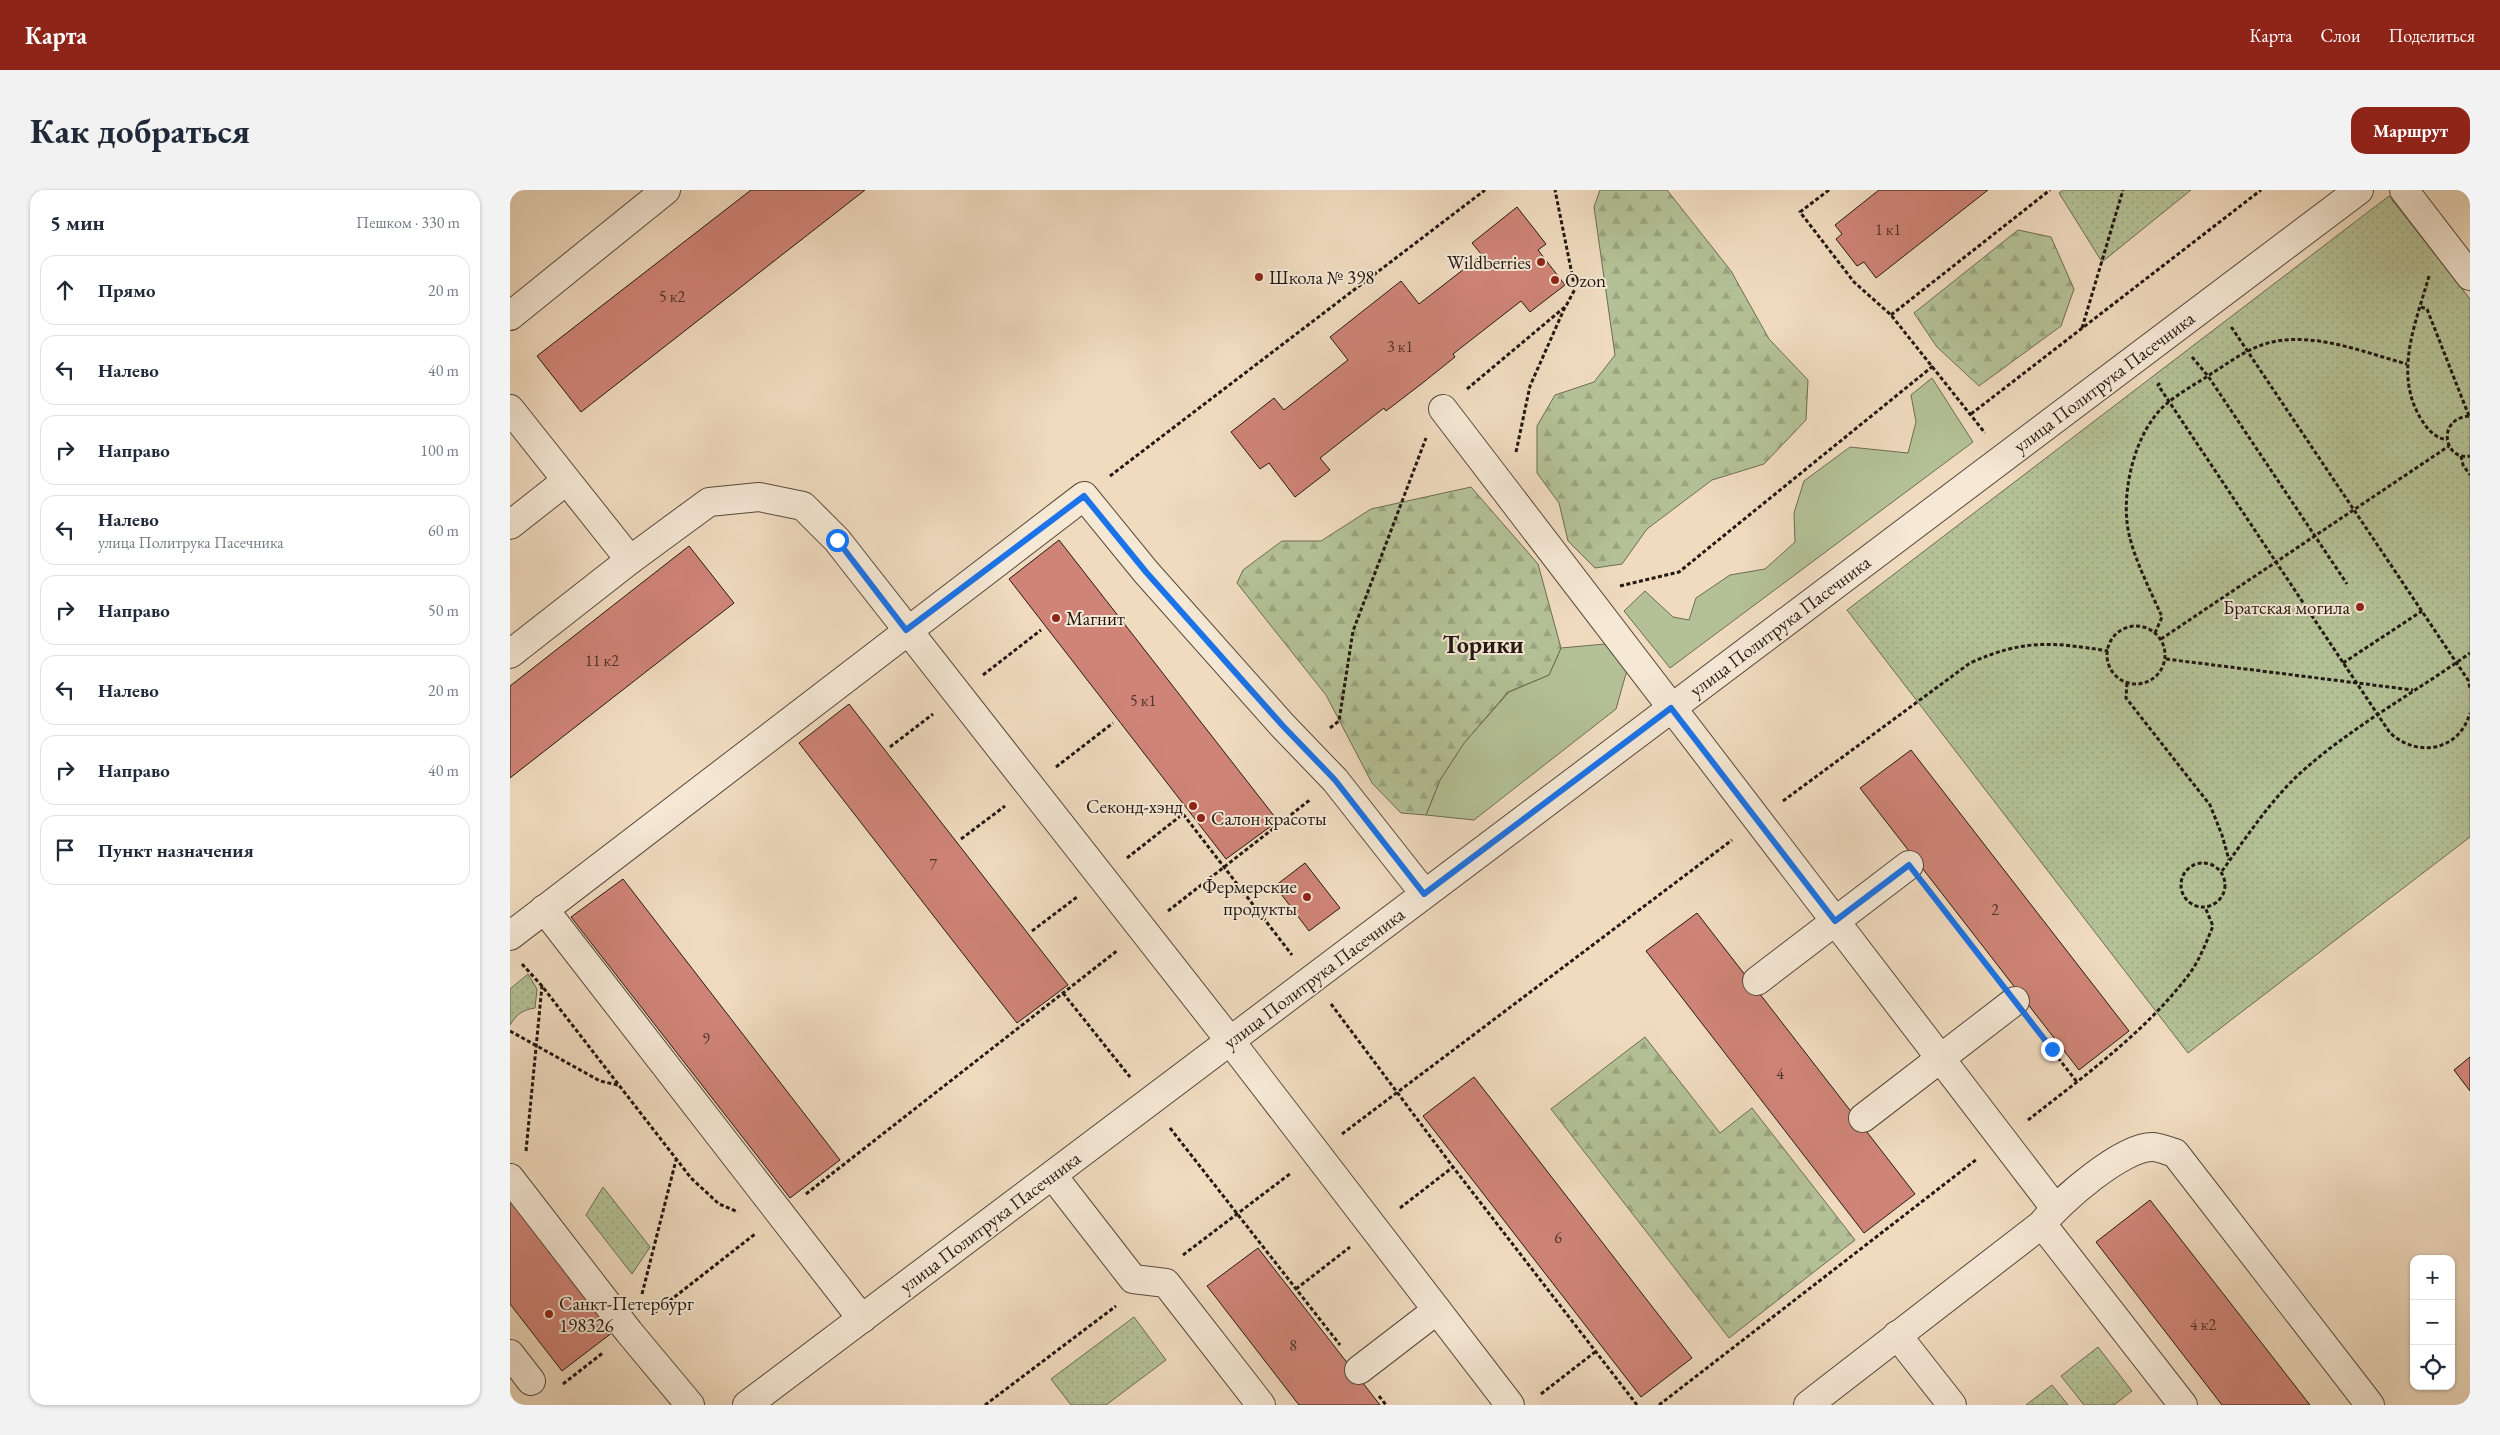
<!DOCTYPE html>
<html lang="ru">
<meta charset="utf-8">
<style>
:root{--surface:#fff;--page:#f2f2f3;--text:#1f2937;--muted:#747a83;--line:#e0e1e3;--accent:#8f2418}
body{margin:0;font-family:"EB Garamond",serif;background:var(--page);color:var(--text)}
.controls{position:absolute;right:15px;bottom:15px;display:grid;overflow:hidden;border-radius:10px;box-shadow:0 1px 4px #0004}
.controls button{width:45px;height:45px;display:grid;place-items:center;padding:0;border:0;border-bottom:1px solid var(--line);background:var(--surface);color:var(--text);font:25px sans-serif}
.stop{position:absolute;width:15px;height:15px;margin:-11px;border:4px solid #1a73e8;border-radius:50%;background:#fff}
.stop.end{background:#1a73e8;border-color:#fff;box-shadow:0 1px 5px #0008}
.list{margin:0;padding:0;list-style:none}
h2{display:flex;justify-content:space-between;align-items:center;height:65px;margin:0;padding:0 20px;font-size:21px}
h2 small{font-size:16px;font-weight:400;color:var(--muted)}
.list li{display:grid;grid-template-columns:32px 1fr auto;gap:15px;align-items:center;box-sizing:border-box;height:70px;margin:0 10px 10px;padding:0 10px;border:1px solid var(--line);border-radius:15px}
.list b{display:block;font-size:19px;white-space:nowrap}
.list p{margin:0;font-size:16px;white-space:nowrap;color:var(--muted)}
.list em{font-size:16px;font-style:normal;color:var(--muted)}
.icon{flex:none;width:28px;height:28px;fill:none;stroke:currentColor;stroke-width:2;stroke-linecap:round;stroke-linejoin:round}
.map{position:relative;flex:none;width:1960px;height:1215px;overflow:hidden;border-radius:15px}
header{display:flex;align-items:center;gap:30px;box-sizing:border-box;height:70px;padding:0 25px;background:var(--accent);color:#fff}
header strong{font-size:24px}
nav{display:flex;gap:28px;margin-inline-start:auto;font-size:18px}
.intro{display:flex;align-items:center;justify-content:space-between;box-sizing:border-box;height:120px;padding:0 30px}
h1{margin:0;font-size:35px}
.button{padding:12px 22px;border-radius:15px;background:var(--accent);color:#fff;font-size:18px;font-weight:700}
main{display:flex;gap:30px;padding:0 30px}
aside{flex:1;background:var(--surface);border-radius:15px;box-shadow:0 1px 4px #0004}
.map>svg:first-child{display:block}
</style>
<header>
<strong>Карта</strong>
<nav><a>Карта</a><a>Слои</a><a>Поделиться</a></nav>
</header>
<div class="intro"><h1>Как добраться</h1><a class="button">Маршрут</a></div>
<main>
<aside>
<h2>5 мин<small>Пешком · 330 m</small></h2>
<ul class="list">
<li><svg class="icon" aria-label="ahead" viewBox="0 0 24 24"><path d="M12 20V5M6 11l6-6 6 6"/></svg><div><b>Прямо</b></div><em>20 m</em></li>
<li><svg class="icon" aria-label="left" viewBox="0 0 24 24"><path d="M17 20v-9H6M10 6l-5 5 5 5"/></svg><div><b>Налево</b></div><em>40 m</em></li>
<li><svg class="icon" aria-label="right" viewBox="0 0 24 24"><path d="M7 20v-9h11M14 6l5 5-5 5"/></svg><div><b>Направо</b></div><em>100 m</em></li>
<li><svg class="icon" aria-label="left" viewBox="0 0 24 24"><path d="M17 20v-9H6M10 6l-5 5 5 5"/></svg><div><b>Налево</b><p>улица Политрука Пасечника</p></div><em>60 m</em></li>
<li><svg class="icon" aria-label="right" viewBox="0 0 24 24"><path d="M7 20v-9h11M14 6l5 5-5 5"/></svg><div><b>Направо</b></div><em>50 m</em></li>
<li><svg class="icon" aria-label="left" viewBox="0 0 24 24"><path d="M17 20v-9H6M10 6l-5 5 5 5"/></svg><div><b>Налево</b></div><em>20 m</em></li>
<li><svg class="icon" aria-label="right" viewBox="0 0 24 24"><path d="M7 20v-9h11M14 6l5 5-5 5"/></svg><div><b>Направо</b></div><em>40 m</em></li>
<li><svg class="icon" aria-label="arrive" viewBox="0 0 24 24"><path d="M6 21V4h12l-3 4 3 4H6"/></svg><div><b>Пункт назначения</b></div></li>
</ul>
</aside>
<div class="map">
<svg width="1960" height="1215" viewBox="0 0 1960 1215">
<defs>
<pattern id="forest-firs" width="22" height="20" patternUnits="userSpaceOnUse" patternTransform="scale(1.25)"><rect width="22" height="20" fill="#b4c196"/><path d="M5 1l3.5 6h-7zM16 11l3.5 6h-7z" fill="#9aa580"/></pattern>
<pattern id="park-dots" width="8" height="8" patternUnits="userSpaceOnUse" patternTransform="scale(1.25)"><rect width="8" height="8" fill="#b4c196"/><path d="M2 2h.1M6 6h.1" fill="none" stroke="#9aa580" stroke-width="1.8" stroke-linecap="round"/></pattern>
</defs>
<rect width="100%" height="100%" fill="#f0dbbf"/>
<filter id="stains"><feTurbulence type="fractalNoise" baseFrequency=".004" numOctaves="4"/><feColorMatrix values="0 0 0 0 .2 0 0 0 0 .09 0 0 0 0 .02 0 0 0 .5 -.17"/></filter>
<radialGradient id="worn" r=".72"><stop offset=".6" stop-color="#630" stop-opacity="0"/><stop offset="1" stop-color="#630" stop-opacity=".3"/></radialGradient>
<g fill="#b4c196" stroke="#6c6c54">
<polygon points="1422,188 1463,252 1160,478 1114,421 1135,401 1163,427 1179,430 1186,408 1220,385 1255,379 1285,352 1284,323 1294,291 1340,257 1398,263 1406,232 1401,205"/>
<polygon points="1095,454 1117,480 1106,519 964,630 916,625 930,590 954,553 999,502 1039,485 1051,458"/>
</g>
<g fill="url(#forest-firs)" stroke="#6c6c54">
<polygon points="1090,0 1157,0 1221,81 1259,149 1298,190 1296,230 1254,274 1202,290 1137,339 1112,374 1085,378 1058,351 1049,313 1027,283 1027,236 1045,205 1084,192 1105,165 1084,17"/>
<polygon points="1508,40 1541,47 1564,99 1551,136 1469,196 1427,157 1404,123"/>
<polygon points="961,297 1028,374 1051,458 1039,485 998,502 954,553 930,590 916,625 891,623 862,593 816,505 727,393 733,380 772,351 811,351 861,319"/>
<polygon points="1135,847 1210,943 1242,918 1345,1050 1219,1148 1041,919"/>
</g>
<g fill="url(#park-dots)" stroke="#6c6c54">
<polygon points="1553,0 1681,0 1592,72 1549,3"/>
<polygon points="1879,6 1960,109 1960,647 1678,863 1337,420"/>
<path d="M18,784L27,799L25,818C12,820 7,824 0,835V799Z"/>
<polygon points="93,997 140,1057 122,1084 76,1025"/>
<polygon points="624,1127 656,1170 596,1215 561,1215 541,1189"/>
<polygon points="1588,1157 1622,1201 1604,1215 1574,1215 1551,1186"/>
<polygon points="1542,1195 1558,1215 1516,1215"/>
</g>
<g fill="#cf8477" stroke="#231812">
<polygon points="241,0 355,0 71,222 27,166"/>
<polygon points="1369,0 1478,0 1366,88 1354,72 1347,76 1326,49 1332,44 1325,35"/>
<polygon points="1007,17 1036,54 1028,60 1055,95 1020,122 1011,111 943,164 945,167 910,195 876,221 874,218 810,268 820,280 785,307 759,273 750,279 721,242 764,208 774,220 838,170 820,147 891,91 909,114 972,65 962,53"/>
<polygon points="549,350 768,631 716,669 499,389"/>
<polygon points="179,356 224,413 0,588 0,496"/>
<polygon points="339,514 558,795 507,833 289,553"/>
<polygon points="1401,560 1619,841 1569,880 1350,598"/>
<polygon points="795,673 830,718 799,741 765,696"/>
<polygon points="113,689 330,970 280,1008 61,727"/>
<polygon points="1187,723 1405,1004 1354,1043 1136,761"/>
<polygon points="1960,867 1960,901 1944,880"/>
<polygon points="964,887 1182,1168 1131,1207 913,926"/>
<polygon points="0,1009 103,1142 52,1181 0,1114"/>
<polygon points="1640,1010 1800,1215 1712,1215 1586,1052"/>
<polygon points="748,1058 870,1215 789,1215 697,1096"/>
</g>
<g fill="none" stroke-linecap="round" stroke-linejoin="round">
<g stroke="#56493d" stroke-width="30">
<g id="minor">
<polyline points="1894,0 1960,86"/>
<polyline points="0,126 156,0"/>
<polyline points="0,219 120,370"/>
<polyline points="933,219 1545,1018"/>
<polyline points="0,335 56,291"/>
<polyline points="0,464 120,370 199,312 249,307 293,316 327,350 721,852 1000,1215"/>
<polyline points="34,719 352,1129"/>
<polyline points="0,746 574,306 636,382 773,536 825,590 914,703"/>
<polyline points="1247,791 1399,675"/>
<polyline points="1353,928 1505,811"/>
<polyline points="543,986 623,1089 656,1093 751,1215"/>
<polyline points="0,988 119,1142 180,1215"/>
<polyline points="1532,1034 1673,1215"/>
<polyline points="1387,1145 1442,1215"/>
<polyline points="0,1164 21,1191"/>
<polyline points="849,1180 927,1120"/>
<polyline points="237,1215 1849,0"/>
<path d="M1298,1215L1532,1034C1550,1011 1612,957 1642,957C1649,957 1658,961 1665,963L1860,1215"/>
</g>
</g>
<g stroke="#231812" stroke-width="3" stroke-dasharray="4 2.5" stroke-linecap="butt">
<polyline points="1319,0 1290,22 1344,92 1381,125 1475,243"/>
<path d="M1919,86C1906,133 1883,183 1911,229C1918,240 1924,247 1937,250"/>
<polyline points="1911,117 1917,119 1959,226"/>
<polyline points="1381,125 1540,0"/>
<polyline points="1572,138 1613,0"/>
<polyline points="1721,139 1722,138 1958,490 1960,498"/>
<polyline points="1682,167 1698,186 1837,394"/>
<path d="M1650,193L1648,195L1880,543C1908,568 1949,561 1960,523"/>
<polyline points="957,199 1056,116 1065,99 1045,0"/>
<polyline points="1461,224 1751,0"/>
<path d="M1959,226C1926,229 1934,271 1960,266"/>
<polyline points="1006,262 1020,196 1055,117"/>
<polyline points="1951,266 1953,275 1960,285"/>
<polyline points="600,286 975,0"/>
<polyline points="1110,396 1169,382 1423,176"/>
<circle cx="1626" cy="465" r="29"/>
<path d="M1645,443L1652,427C1640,399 1620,362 1617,332C1613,295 1626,242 1654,216C1668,203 1688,193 1704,182C1724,169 1743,155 1767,151C1811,144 1856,163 1897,174"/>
<polyline points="1651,449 1939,256"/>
<polyline points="1656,469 1903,500"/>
<polyline points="1833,473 1912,421"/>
<polyline points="473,485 531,440"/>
<polyline points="1617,493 1616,508 1700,615 1712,645 1719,670"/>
<polyline points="820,538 829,531 843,441 916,248"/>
<polyline points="380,557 423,524"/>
<polyline points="546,577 603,533"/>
<path d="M1273,611L1460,473C1514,449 1541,452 1598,461"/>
<polyline points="451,649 495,616"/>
<polyline points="617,668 673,624 782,765"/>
<circle cx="1693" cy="695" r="22"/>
<path d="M1712,681C1735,649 1758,614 1787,586C1839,538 1903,504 1960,463"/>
<polyline points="1419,700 1485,786"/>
<polyline points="658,721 801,609"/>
<polyline points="522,741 567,707"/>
<polyline points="12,774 32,796 181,988 209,1014 228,1022"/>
<polyline points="553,803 620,887"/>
<polyline points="821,814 943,977 1127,1215"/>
<polyline points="1524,837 1567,892"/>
<polyline points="0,841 90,891 108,895"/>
<path d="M1518,930C1573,887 1634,843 1677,787C1689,772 1696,753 1703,736L1695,717"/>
<polyline points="660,938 830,1155"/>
<polyline points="832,944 1222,650"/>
<polyline points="16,961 32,796"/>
<polyline points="296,1004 608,760"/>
<polyline points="890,1018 943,977"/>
<polyline points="673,1065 781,983"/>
<polyline points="786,1099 840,1057"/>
<polyline points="132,1104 166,970"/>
<polyline points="144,1123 245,1044"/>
<polyline points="53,1194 94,1162"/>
<polyline points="1031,1204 1085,1162"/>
<polyline points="869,1206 876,1215"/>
<polyline points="475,1215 606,1116"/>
<polyline points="1149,1215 1467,969"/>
</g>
<use href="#minor" stroke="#f5e8d5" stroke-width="28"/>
</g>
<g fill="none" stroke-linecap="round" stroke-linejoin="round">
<polyline stroke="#1a73e8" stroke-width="6" points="327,350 396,440 574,306 636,382 773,536 825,590 914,704 1161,518 1325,731 1399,675 1542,859"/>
</g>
<g fill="#8f2418" stroke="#f5e8d5" stroke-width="2">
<circle cx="1031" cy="72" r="5"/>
<circle cx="749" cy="87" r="5"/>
<circle cx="1045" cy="90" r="5"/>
<circle cx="1850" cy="417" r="5"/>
<circle cx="546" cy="428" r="5"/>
<circle cx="683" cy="616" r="5"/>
<circle cx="691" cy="628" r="5"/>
<circle cx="797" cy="707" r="5"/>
<circle cx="39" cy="1124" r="5"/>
</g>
<g text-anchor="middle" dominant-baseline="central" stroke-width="4" stroke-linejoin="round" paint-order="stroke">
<g font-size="16" fill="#4e332b">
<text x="1378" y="39">1 к1</text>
<text x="162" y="106">5 к2</text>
<text x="890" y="156">3 к1</text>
<text x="92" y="470">11 к2</text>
<text x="633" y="510">5 к1</text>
<text x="423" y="674">7</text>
<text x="1485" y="719">2</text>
<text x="196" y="848">9</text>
<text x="1270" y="883">4</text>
<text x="1048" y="1047">6</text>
<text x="1693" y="1134">4 к2</text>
<text x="783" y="1155">8</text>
</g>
<g font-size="19" fill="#231812" stroke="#f5e8d5" text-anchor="start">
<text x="1021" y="72" text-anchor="end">Wildberries</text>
<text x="759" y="87">Школа № 398</text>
<text x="1055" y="90">Ozon</text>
<text x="1840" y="417" text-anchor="end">Братская могила</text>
<text x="556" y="428">Магнит</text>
<text x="673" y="616" text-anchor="end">Секонд-хэнд</text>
<text x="701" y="628">Салон красоты</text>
<text x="787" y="696" text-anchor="end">Фермерские<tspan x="787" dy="22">продукты</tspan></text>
<text x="49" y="1113">Санкт-Петербург<tspan x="49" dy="22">198326</tspan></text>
</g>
<g font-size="19" fill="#231812" stroke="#f5e8d5">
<text transform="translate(1594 192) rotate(-37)">улица Политрука Пасечника</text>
<text transform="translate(1270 436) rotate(-37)">улица Политрука Пасечника</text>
<text transform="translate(804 788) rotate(-37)">улица Политрука Пасечника</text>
<text transform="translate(480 1032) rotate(-37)">улица Политрука Пасечника</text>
</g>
<g font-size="24" font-weight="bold" fill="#231812" stroke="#f5e8d5">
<text x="973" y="454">Торики</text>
</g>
</g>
<rect width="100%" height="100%" filter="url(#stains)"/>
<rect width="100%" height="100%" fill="url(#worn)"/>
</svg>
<div class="controls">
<button>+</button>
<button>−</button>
<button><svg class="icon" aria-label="locate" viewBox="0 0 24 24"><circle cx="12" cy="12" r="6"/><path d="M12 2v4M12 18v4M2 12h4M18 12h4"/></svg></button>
</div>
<div class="stop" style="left:327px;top:350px"></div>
<div class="stop end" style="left:1542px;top:859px"></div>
</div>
</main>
